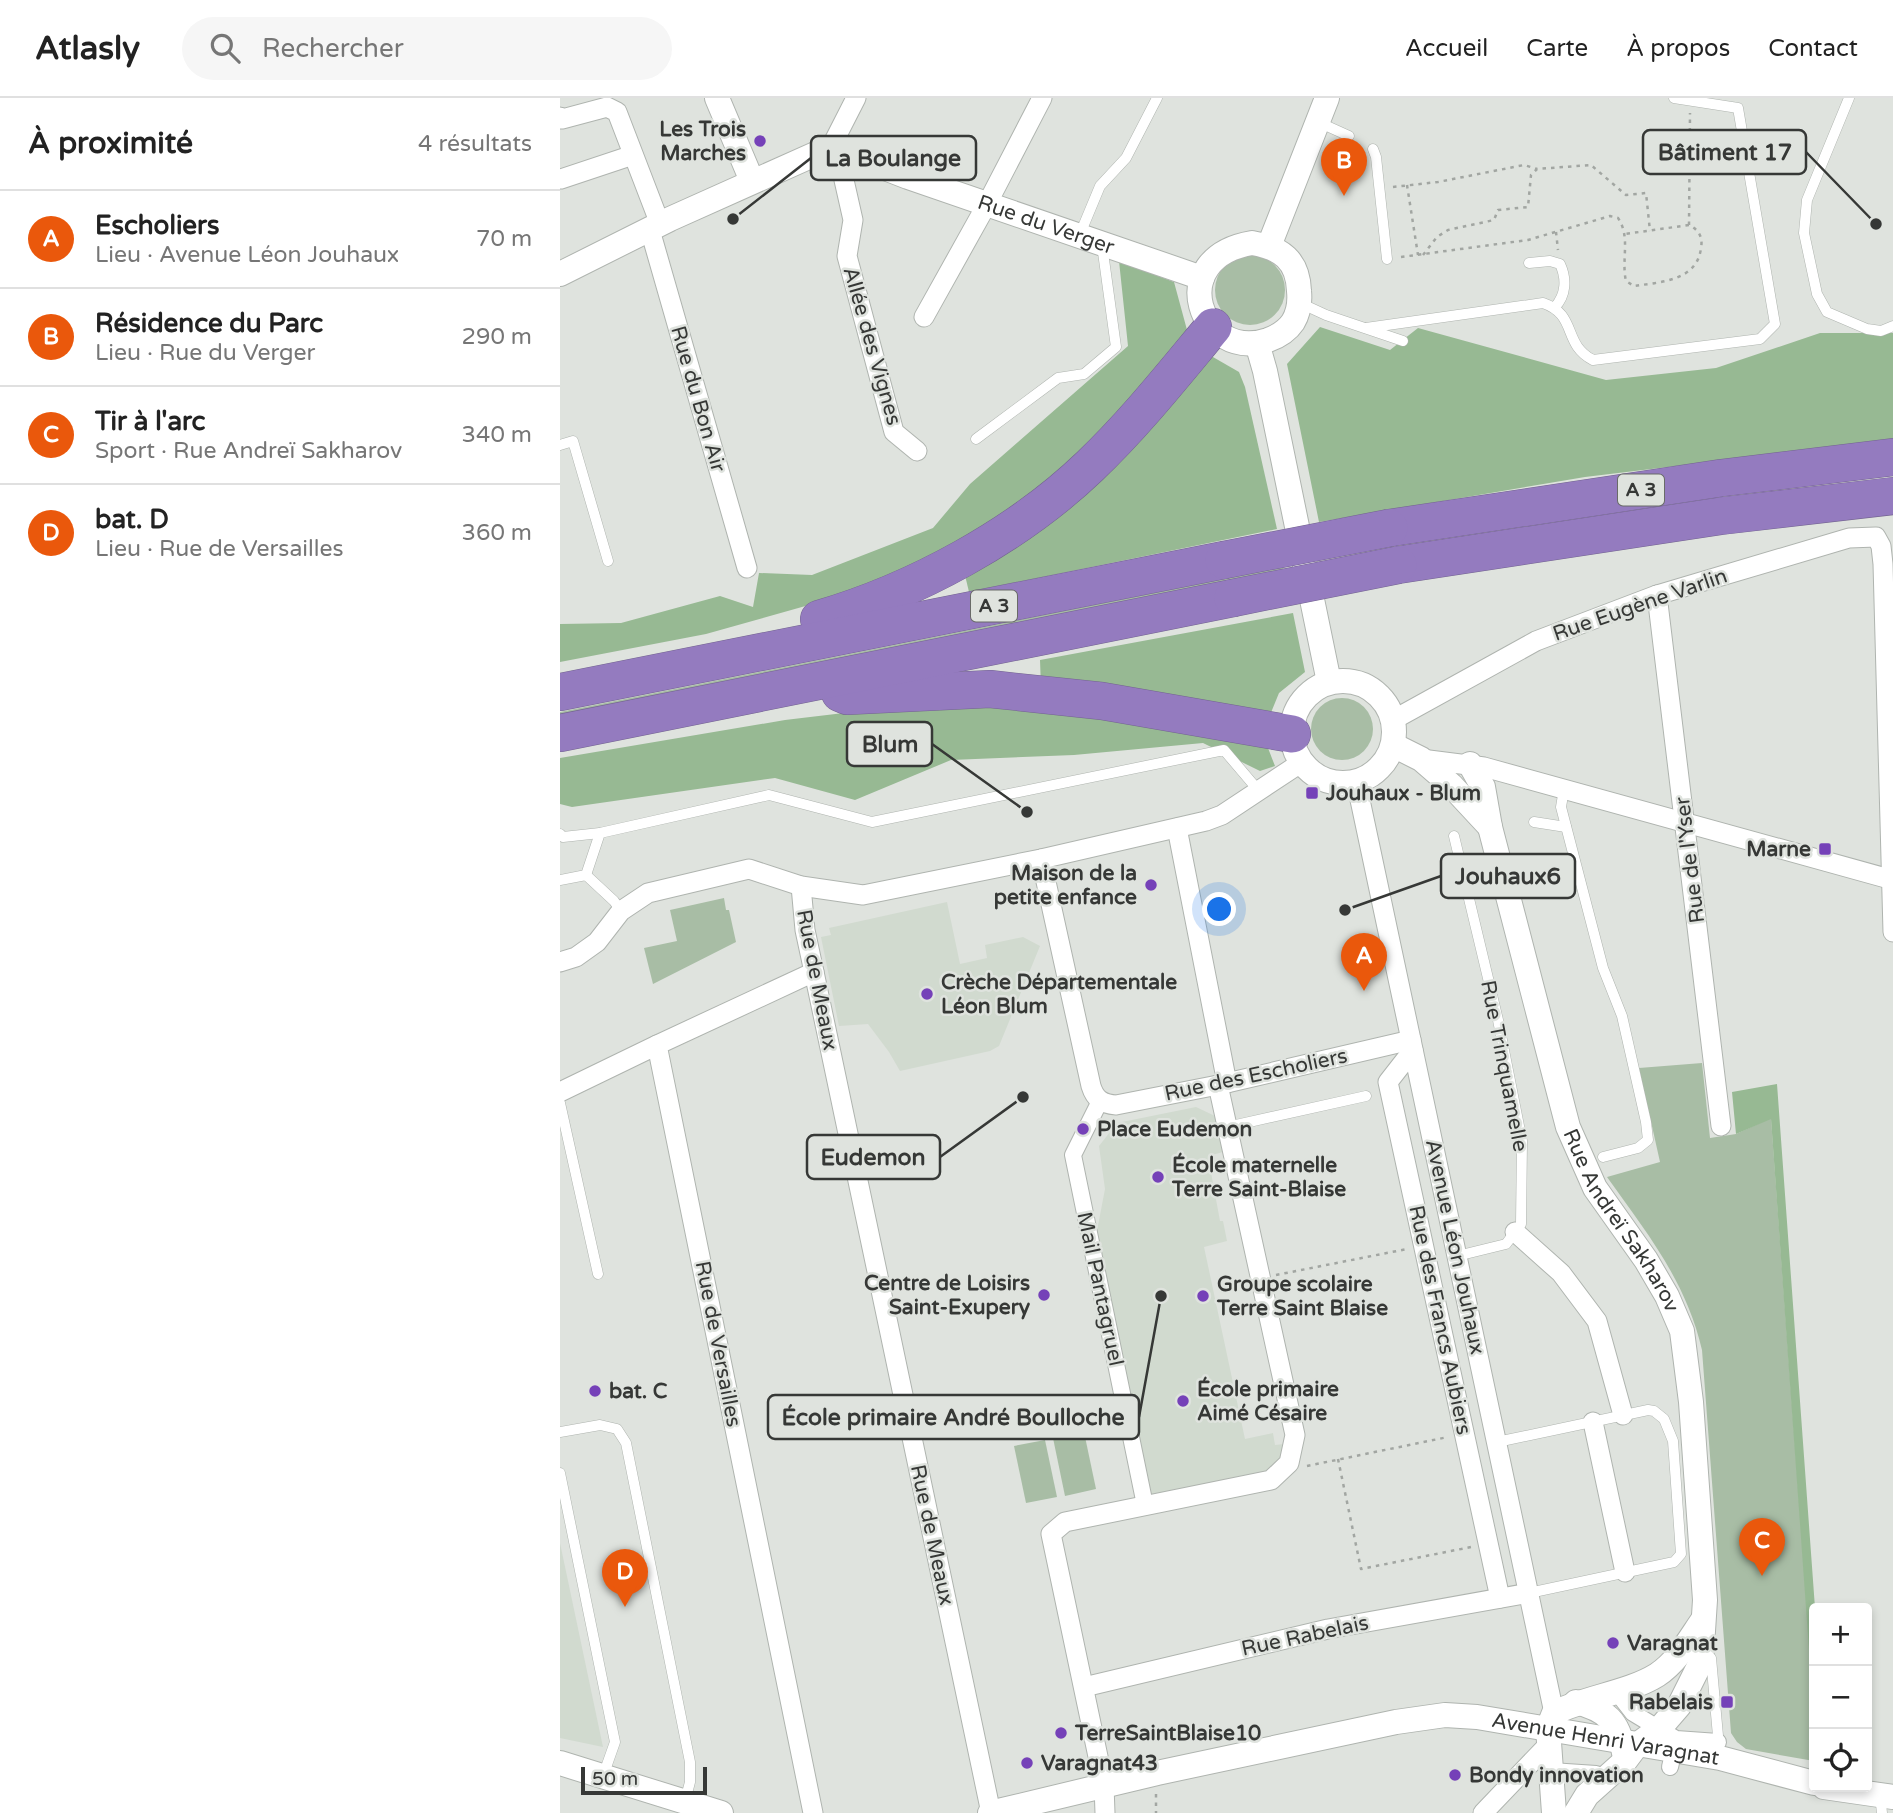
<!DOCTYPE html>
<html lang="fr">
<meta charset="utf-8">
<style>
:root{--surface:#fff;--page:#f6f6f6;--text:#222;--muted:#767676;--line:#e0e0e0;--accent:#ea580c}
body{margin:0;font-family:"Varela Round",sans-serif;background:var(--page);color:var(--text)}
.controls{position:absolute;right:21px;bottom:21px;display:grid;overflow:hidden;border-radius:7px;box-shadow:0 4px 10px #0003}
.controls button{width:63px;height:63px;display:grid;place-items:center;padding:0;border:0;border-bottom:2px solid var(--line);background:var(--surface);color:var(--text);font:35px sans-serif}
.scale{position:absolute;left:21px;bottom:18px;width:126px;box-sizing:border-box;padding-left:7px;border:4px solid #363836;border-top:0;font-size:19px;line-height:24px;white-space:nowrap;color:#363836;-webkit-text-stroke:5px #dfe3de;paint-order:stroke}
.you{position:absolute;left:660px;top:812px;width:24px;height:24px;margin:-18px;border:5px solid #fff;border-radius:50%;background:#1a73e8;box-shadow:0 0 0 10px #1a73e833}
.badge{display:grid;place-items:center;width:46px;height:46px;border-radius:50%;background:var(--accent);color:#fff;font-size:23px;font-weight:700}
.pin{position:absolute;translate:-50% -58px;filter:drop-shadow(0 2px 4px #0008)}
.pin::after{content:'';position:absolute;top:37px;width:24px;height:21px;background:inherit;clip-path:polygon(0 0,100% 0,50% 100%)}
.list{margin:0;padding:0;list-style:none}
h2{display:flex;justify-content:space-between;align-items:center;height:91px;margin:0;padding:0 28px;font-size:30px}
h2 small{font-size:23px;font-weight:400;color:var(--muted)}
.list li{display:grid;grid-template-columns:46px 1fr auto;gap:21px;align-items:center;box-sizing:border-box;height:98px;padding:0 28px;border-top:2px solid var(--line)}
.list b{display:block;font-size:26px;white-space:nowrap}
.list p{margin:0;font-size:23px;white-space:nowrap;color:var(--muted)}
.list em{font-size:23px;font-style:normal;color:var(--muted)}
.icon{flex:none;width:38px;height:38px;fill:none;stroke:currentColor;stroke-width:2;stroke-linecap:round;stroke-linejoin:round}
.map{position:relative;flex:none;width:1333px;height:1715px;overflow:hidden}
header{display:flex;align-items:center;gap:42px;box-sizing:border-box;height:98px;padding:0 35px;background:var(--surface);border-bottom:2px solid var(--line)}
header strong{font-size:33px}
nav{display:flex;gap:38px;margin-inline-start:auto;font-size:24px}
.search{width:490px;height:63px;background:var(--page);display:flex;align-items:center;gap:18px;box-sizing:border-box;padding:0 24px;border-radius:38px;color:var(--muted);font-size:26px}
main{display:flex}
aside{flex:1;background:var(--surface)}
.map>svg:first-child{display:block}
</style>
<header>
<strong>Atlasly</strong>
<div class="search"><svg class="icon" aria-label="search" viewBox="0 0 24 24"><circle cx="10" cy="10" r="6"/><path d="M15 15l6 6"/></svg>Rechercher</div>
<nav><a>Accueil</a><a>Carte</a><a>À propos</a><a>Contact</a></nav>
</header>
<main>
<aside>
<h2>À proximité<small>4 résultats</small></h2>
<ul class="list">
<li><span class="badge">A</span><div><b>Escholiers</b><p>Lieu · Avenue Léon Jouhaux</p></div><em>70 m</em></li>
<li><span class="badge">B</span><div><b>Résidence du Parc</b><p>Lieu · Rue du Verger</p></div><em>290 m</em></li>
<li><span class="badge">C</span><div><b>Tir à l'arc</b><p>Sport · Rue Andreï Sakharov</p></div><em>340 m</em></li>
<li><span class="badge">D</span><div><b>bat. D</b><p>Lieu · Rue de Versailles</p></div><em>360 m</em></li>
</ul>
</aside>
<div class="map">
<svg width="1333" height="1715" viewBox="0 0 1333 1715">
<rect width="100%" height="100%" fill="#dfe3de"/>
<g fill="#d1dacf">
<polygon points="387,804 400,866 427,860 425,847 463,839 480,848 439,948 430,953 340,973 329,954 308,926 279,928 261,839 271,837 269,830"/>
<polygon points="636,1009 655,1018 663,1054 648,1058 660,1123 663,1123 667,1143 644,1149 685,1341 713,1335 715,1347 724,1346 726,1353 715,1372 589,1400 536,1138 545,1091 539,1048 557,1025"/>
<polygon points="0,1445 43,1649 0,1640"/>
</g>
<g fill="#a8bda5">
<circle cx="690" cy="192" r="35"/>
<polygon points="723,469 725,476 0,620 0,614"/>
<circle cx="782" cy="631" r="31"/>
<polygon points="164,800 166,812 169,812 176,844 93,886 84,850 117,843 110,812"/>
<path d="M1142,965L1150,1040L1176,1036L1211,1020L1254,1608V1663L1186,1651L1177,1644L1171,1635L1142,1252C1126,1183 1087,1135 1047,1079L1100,1064L1079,970Z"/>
<polygon points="524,1334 536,1391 505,1398 493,1340"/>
<polygon points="485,1342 497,1399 466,1405 454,1348"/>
</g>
<g fill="#97b993">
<polygon points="559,163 614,184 630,243 497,381 405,444 288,496 146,536 0,564 0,526 61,525 160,498 193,509 199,475 252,477 373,430 410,386 568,248"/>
<polygon points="760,229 830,252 858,230 1046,282 1156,270 1260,235 1333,235 1333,342 1025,379 759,424 727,266"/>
<polygon points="646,255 679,274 685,289 717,431 409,494 404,473"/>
<polygon points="733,515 745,574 719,595 708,622 481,589 480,562"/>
<polygon points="461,605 706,645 715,668 700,673 643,645 514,657 391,662 295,702 215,680 12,709 0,706 0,660 225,622 351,607"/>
<polygon points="1217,986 1255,1510 1253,1608 1211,1021 1176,1036 1172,994"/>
</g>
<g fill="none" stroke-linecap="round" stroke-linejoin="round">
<g stroke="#afb4af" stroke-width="11">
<g id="service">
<polyline points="1289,0 1247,102 1244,135 1257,196 1267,214 1307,231 1321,233 1333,228"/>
<polyline points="758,24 789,38"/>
<polyline points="813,51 816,59 827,161"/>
<polyline points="520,136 540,88 566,60 597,0"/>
<path d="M969,165L990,163L1000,166C1007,181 1006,197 995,209"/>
<polyline points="740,205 766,217 843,243"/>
<path d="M806,230L983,205C1018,217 1002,246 1033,262L1200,241L1215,226L1178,10L1114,0"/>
<polyline points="416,341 498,280 524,276 556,249 542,147"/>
<polyline points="0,347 13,343 48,463"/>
<polyline points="1004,691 1001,709 1043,870 1062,918 1086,1024 1088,1042 1078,1050 1043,1059"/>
<polyline points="974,724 1006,729"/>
<polyline points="0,736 3,739 40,735"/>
<polyline points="894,738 938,922 962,1043 961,1126 946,1146 897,1158"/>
<polyline points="26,777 54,803 61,813"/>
<polyline points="0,782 26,777 40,735 209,697 312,724 664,652 698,692"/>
<polyline points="0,1005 38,1176"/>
<polyline points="667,1029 806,998"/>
<polyline points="0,1334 40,1327 57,1331 66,1345 130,1664 130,1684 125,1703"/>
<polyline points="937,1344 1088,1312 1094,1313 1104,1321 1113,1343 1121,1456 1114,1464 969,1495"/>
<polyline points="0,1375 55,1644 43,1678"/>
<polyline points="1151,1560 1159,1649"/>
<polyline points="1320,1697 1322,1715"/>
</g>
</g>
<g stroke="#afb4af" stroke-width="18">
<g id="pedestrian">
<polyline points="540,1003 513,1057 585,1407"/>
<polyline points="1056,1593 1073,1615 1116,1641 1158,1644"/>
<polyline points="1110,1669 1116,1643"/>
<polyline points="991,1673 1036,1676 1044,1684"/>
</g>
</g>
<g stroke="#afb4af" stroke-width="21">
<g id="minor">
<polyline points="0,19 2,21 47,9 57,14 100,126"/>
<polyline points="271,49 296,0"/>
<polyline points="277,51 293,122 287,158 334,334 357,353"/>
<polyline points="1,81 73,57"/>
<polyline points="90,132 187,470"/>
<polyline points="364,219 427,106 482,0"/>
<polyline points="1097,497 1161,1028"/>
<polyline points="833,622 976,543 1097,497 1289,440 1316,439 1321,448 1323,466 1333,834"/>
<polyline points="861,661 924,669 1333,782"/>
<polyline points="796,683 994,1615"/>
<polyline points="617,730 667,985"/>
<path d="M481,761L531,988C535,1001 542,1006 556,1007L658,987L851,942"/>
<polyline points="241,788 245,832 254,874 431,1715"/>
<polyline points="0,864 16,859 37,844 61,813 88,795 189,771 241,788 303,797 481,761 646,723 662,717 742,664"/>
<polyline points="853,952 828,984 940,1500"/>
<polyline points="0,994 97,947"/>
<polyline points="955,1134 1001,1175 1037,1223 1063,1317"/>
<polyline points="1033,1324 1065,1474"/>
<polyline points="524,1589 768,1531 969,1495"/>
<polyline points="253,1715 97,947 254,874"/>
<polyline points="545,1715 544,1687 491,1436 505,1424 711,1382 729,1365 735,1337 658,987"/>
<polyline points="923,1715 988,1647"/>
</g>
</g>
<g stroke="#afb4af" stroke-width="26">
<g id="tertiary">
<polyline points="157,0 192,83"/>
<path d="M692,145C721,150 738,162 739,193C740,203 739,214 733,224C727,233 719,238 708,242C640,265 603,160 692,145Z"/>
<polyline points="709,148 767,0"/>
<path id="s1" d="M0,176L110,121L271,49L348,79L642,180"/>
<polyline points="697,245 705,273 769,584"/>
<circle cx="783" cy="634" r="51"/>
<polyline points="833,647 861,661 891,687 930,729"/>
<path id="s2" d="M910,666L923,689L930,729L1008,1029L1035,1090L1086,1162L1107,1198L1122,1233L1131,1304L1145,1502L1141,1564L1119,1608L1100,1630L1077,1647L1065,1663L1027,1697L1016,1715"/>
<path d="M1016,1604C1046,1612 1059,1623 1064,1655"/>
<polyline points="0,1665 161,1715"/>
<polyline points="1264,1689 1333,1699"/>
<path id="s3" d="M430,1715L597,1675L836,1624L885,1617L917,1619L1160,1660L1254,1685"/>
<path d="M994,1715L988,1630L994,1615C1026,1599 1068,1595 1097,1577C1117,1564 1129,1542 1142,1523"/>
</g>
</g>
<g stroke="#73648f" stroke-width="38">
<g id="motorway">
<polyline points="829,430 1161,380 1333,359"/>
<polyline points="838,467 1161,418 1333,398"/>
<path d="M259,521C355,493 457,438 530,368C575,325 613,277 653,229"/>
<polyline points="0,594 664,462"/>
<polyline points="280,595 287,598 430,591 542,603 732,636"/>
<polyline points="0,635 673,500"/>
</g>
</g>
<g stroke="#a2a6a2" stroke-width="2.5" stroke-dasharray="3.5 5" stroke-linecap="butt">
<polyline points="847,87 858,157"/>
<polyline points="833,89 878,84 964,67 977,71"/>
<polyline points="1129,127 1130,15"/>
<polyline points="996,134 998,152"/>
<polyline points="863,157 877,139 888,132 934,122 938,112 968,109 971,77 977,71 1031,67 1066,97 1086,95 1090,133"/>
<path d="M841,159L968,142L1050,118L1058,120C1071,139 1061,162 1066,183L1074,188C1101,184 1137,183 1141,150C1143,139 1139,132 1129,127L1065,136"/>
<polyline points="716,1177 847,1151"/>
<polyline points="778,1361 801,1471 911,1449"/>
<polyline points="747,1368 888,1339"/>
<polyline points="596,1696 596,1715"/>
</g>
<use href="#service" stroke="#fff" stroke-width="10"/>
<use href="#pedestrian" stroke="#fff" stroke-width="16"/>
<use href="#minor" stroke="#fff" stroke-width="19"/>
<use href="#tertiary" stroke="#fff" stroke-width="24"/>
<use href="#motorway" stroke="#947bbf" stroke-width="37"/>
<g stroke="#73648f" stroke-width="38" stroke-linecap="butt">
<g id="motorway-bridge">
<polyline points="664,462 829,430"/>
<polyline points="673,500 838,467"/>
</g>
</g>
<use href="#motorway-bridge" stroke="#947bbf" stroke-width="37"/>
</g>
<g fill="#7541b8" stroke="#dfe3de" stroke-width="2.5">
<circle cx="200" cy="43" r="7"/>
<rect x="745" y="688" width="14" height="14" rx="3.5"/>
<rect x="1258" y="744" width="14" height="14" rx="3.5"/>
<circle cx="591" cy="787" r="7"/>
<circle cx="367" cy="896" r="7"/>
<circle cx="523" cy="1031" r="7"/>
<circle cx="598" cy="1079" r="7"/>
<circle cx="484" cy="1197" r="7"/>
<circle cx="643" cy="1198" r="7"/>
<circle cx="35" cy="1293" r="7"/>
<circle cx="623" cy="1303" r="7"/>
<circle cx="1053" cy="1545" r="7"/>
<rect x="1160" y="1597" width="14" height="14" rx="3.5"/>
<circle cx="501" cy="1635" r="7"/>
<circle cx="467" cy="1665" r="7"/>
<circle cx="895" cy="1677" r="7"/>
</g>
<g text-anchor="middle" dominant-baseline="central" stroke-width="5" stroke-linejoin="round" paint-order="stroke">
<g fill="#dfe3de" stroke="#696b68" stroke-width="2">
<rect x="1058" y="376.5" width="46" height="31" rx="5"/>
<rect x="411" y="492.5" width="46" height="31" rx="5"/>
</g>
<g font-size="19" font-weight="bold" fill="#363836">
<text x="1081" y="392">A 3</text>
<text x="434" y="508">A 3</text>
</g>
<g font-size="21" font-weight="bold" fill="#363836" stroke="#dfe3de" text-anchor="start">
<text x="186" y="31" text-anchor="end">Les Trois<tspan x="186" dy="24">Marches</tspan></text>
<text x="766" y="695">Jouhaux - Blum</text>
<text x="1251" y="751" text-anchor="end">Marne</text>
<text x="577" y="775" text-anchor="end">Maison de la<tspan x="577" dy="24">petite enfance</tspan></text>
<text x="381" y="884">Crèche Départementale<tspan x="381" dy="24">Léon Blum</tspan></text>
<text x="537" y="1031">Place Eudemon</text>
<text x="612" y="1067">École maternelle<tspan x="612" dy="24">Terre Saint-Blaise</tspan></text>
<text x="470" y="1185" text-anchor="end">Centre de Loisirs<tspan x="470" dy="24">Saint-Exupery</tspan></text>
<text x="657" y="1186">Groupe scolaire<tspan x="657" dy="24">Terre Saint Blaise</tspan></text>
<text x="637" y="1291">École primaire<tspan x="637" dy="24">Aimé Césaire</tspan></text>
<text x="49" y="1293">bat. C</text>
<text x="1067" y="1545">Varagnat</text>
<text x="1153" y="1604" text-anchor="end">Rabelais</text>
<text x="515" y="1635">TerreSaintBlaise10</text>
<text x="481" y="1665">Varagnat43</text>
<text x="909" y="1677">Bondy innovation</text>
</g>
<g font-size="21" fill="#363836" stroke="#dfe3de">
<text stroke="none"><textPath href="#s1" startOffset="528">Rue du Verger</textPath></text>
<text transform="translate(312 248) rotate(74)">Allée des Vignes</text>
<text transform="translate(138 301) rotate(74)">Rue du Bon Air</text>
<text transform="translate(1080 507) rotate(-19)">Rue Eugène Varlin</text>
<text transform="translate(1130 762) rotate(-97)">Rue de l'Yser</text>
<text transform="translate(257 882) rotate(79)">Rue de Meaux</text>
<text transform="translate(944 968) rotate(79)">Rue Trinquamelle</text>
<text transform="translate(696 977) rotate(-12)">Rue des Escholiers</text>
<text stroke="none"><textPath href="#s2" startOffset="485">Rue Andreï Sakharov</textPath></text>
<text transform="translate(895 1149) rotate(78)">Avenue Léon Jouhaux</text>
<text transform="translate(540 1191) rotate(78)">Mail Pantagruel</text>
<text transform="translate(880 1222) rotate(78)">Rue des Francs Aubiers</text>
<text transform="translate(158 1246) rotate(79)">Rue de Versailles</text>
<text transform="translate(372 1437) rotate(78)">Rue de Meaux</text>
<text transform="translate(745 1538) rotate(-12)">Rue Rabelais</text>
<text stroke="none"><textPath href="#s3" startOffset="628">Avenue Henri Varagnat</textPath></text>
</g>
</g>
<path fill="none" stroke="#363836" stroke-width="2.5" d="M1316 126L1246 54M173 121L251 60M467 714L372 646M785 812L881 778M463 999L380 1059M601 1198L579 1319"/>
<g fill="#363836" stroke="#dfe3de" stroke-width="2.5">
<circle cx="1316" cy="126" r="7"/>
<circle cx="173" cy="121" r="7"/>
<circle cx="467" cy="714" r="7"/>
<circle cx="785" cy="812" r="7"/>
<circle cx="463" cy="999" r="7"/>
<circle cx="601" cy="1198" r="7"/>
</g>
<g fill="#dfe3de" stroke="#363836" stroke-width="2.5">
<rect x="1083" y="32" width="163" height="44" rx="7"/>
<rect x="251" y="38" width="165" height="44" rx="7"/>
<rect x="287" y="624" width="85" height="44" rx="7"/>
<rect x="881" y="756" width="134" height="44" rx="7"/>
<rect x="247" y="1037" width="133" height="44" rx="7"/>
<rect x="208" y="1297" width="371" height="44" rx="7"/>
</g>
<g font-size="23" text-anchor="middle" font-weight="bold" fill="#363836">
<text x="1165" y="62">Bâtiment 17</text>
<text x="333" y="68">La Boulange</text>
<text x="330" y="654">Blum</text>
<text x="948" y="786">Jouhaux6</text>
<text x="313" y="1067">Eudemon</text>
<text x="393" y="1327">École primaire André Boulloche</text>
</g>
</svg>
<div class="controls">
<button>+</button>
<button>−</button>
<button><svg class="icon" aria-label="locate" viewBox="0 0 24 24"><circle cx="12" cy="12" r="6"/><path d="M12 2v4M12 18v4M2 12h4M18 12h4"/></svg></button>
</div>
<div class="scale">50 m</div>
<div class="you"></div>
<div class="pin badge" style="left:804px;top:893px">A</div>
<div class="pin badge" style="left:784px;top:98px">B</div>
<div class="pin badge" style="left:1202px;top:1478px">C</div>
<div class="pin badge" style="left:65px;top:1509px">D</div>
</div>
</main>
